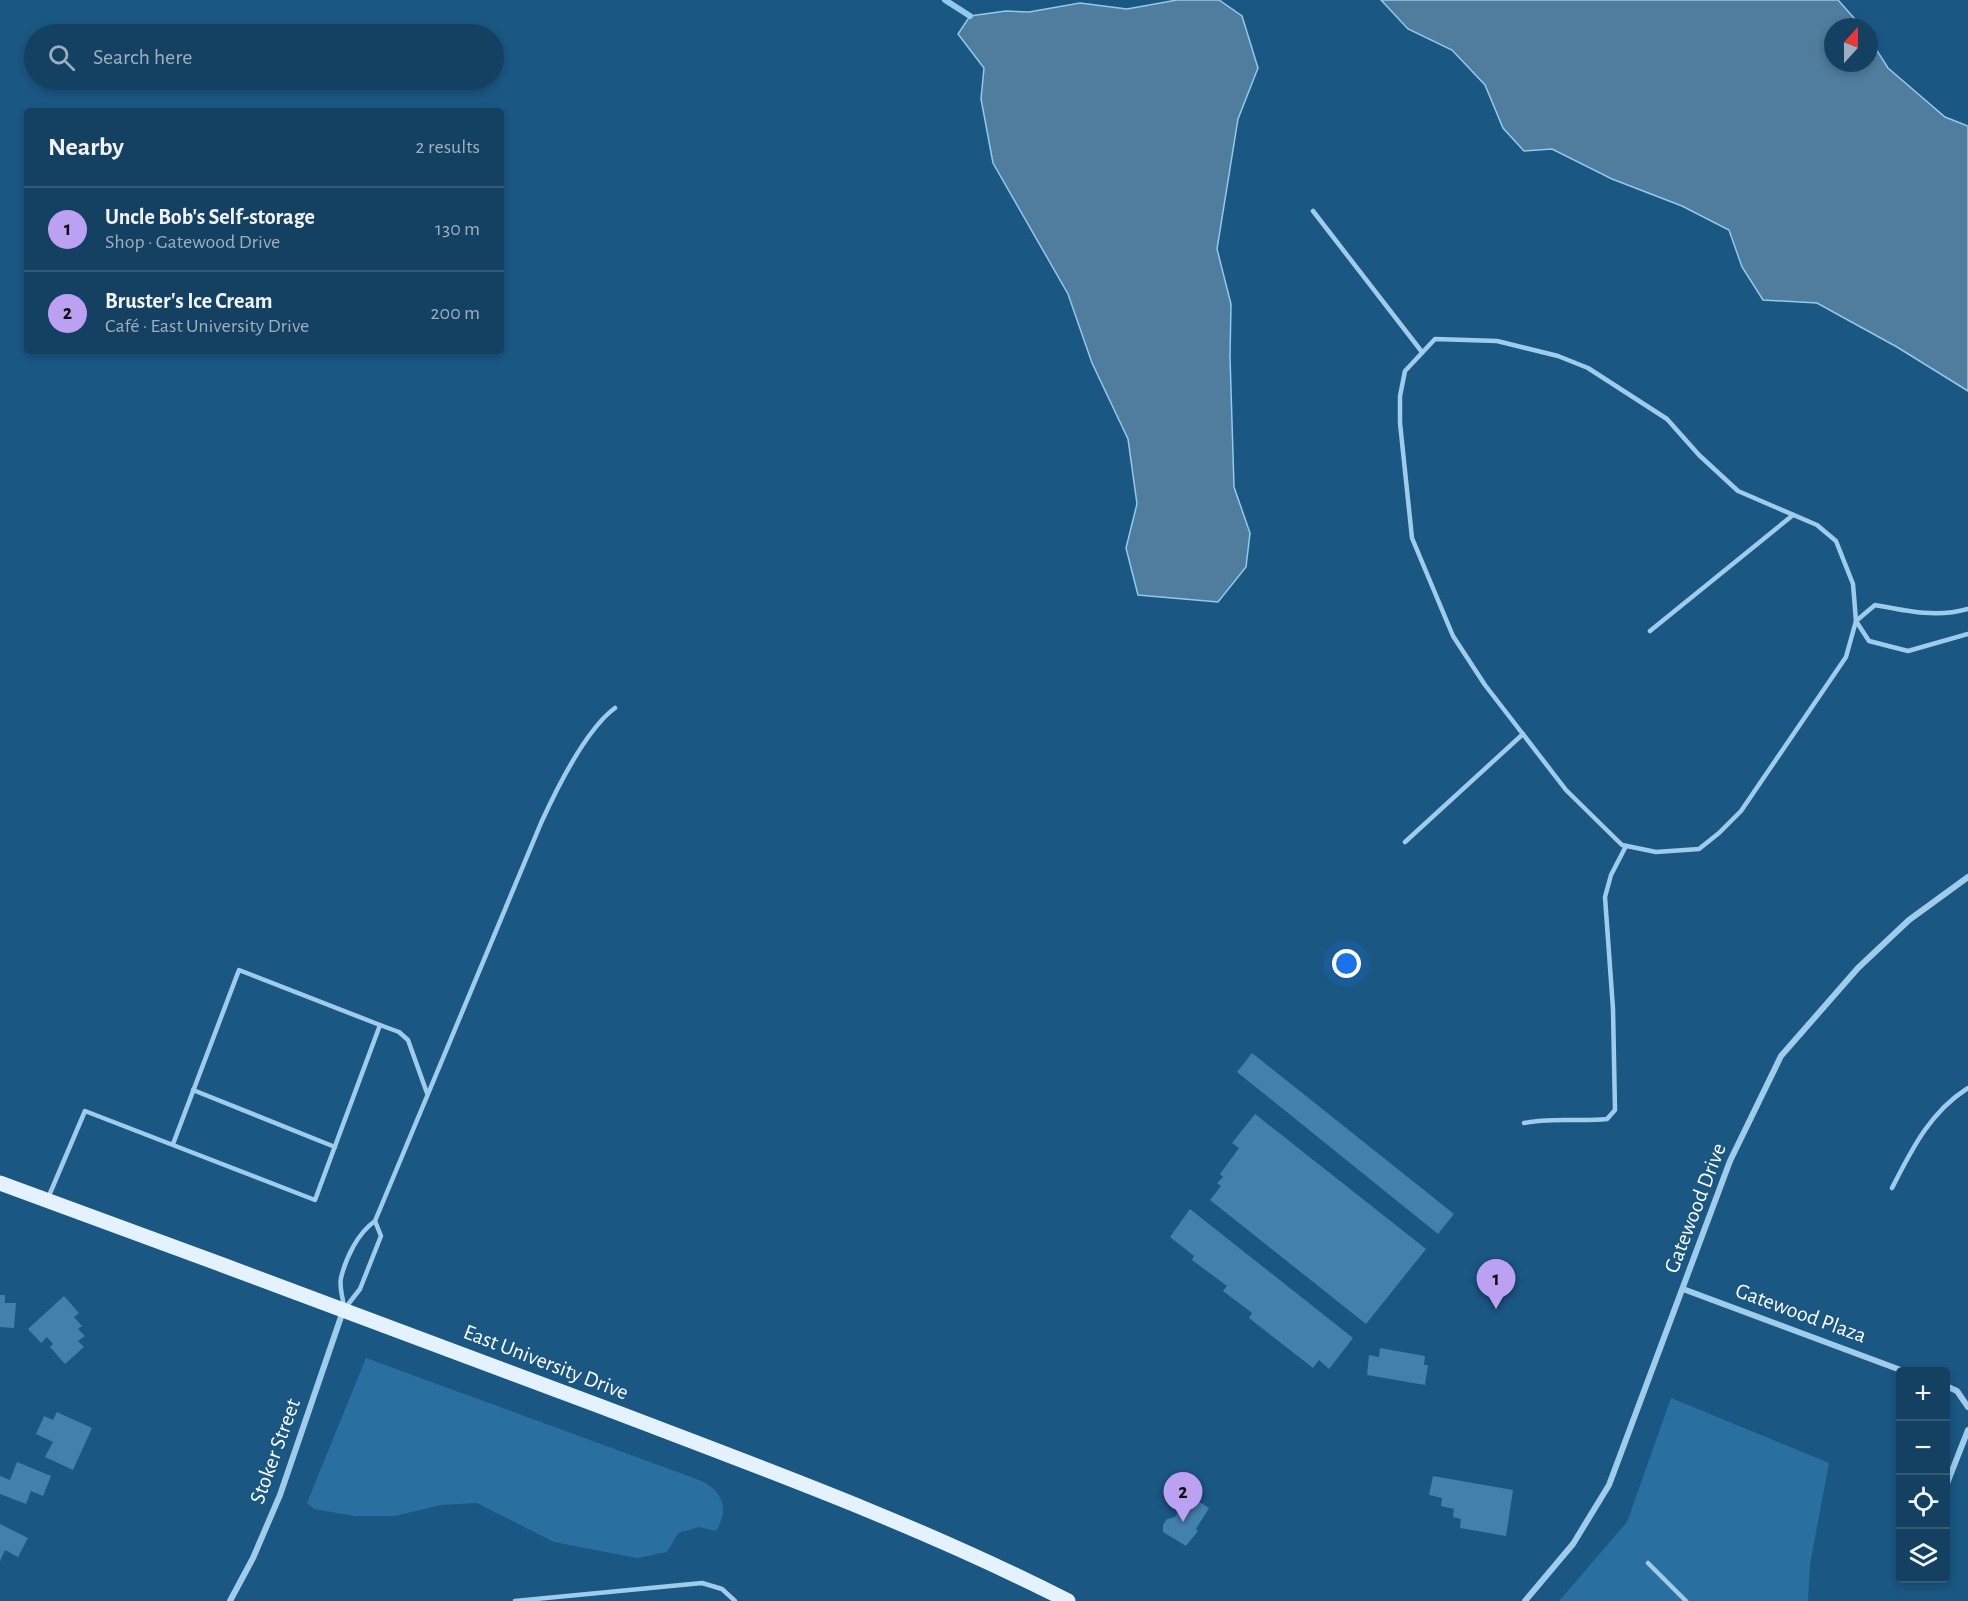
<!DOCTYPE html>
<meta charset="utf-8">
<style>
:root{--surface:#144162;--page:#1d4868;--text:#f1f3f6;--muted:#9dafbe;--line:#335a77;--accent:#bca0f2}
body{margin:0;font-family:"Alegreya Sans",sans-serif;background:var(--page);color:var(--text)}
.controls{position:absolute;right:18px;bottom:18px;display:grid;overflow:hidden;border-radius:6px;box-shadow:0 3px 9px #0003}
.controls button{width:54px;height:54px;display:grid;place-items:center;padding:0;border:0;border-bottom:2px solid var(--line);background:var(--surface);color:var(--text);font:30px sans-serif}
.compass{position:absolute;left:1824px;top:18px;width:54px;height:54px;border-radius:50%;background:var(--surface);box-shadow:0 3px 9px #0003;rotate:21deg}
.you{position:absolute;left:1347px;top:964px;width:21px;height:21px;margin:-15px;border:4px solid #fff;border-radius:50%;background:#1a73e8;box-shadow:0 0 0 9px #1a73e833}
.badge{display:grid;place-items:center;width:39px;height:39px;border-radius:50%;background:var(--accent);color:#111;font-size:20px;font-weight:700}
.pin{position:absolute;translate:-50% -50px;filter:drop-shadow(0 2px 3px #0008)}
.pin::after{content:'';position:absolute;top:32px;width:21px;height:18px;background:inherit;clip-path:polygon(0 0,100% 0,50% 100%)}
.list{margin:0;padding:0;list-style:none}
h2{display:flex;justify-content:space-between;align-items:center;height:78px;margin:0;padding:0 24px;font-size:26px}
h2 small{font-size:20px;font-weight:400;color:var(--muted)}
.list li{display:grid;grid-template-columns:39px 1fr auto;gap:18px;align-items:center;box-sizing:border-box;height:84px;padding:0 24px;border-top:2px solid var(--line)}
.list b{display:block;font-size:22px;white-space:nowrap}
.list p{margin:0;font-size:20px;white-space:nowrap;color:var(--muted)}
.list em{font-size:20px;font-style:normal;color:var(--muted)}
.icon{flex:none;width:33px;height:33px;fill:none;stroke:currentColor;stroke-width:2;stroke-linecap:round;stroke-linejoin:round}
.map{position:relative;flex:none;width:1968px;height:1601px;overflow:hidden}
.search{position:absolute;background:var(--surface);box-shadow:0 3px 9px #0003;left:24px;top:24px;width:480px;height:66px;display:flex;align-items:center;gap:15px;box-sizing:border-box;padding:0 21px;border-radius:33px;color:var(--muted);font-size:22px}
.panel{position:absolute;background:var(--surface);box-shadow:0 3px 9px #0003;left:24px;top:108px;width:480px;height:246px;border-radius:6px}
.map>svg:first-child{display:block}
</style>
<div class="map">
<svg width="1968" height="1601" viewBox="0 0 1968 1601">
<rect width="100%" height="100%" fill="#1a5783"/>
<g fill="#2970a0">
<path d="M366,1358L702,1481C724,1493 729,1509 716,1531L699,1527L678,1533L667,1552L637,1558L554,1542L477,1503L441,1505L395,1516H354L314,1509L307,1503Z"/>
<polygon points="1671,1398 1829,1463 1810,1564 1808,1601 1559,1601 1627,1522"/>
</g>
<g fill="#507d9d" stroke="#92c9ed" stroke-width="1.5">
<polygon points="1177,0 1219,0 1242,16 1258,68 1238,119 1217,249 1231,304 1230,357 1234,487 1250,533 1246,567 1218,602 1138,595 1126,548 1137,504 1128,439 1092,363 1068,294 993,163 981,99 984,68 958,34 970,16 1006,11 1029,12 1080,3 1127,9"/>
<polygon points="1381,0 1838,0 1862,27 1833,27 1833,63 1869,63 1869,38 1888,68 1945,117 1968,126 1968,391 1897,347 1817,303 1763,300 1742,267 1729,230 1682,206 1612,179 1552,149 1524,151 1503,128 1485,85 1452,50 1408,29"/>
</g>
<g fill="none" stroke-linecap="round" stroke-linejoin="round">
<polyline stroke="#92c9ed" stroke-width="6" points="945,0 970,16"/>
</g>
<g fill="#4381ad">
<polygon points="1252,1053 1454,1214 1438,1234 1237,1072"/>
<polygon points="1255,1114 1426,1249 1366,1324 1210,1200 1221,1186 1217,1183 1223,1177 1220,1174 1239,1148 1232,1143"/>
<polygon points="1190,1209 1353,1338 1329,1369 1319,1360 1313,1368 1249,1318 1252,1313 1223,1291 1227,1286 1192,1260 1194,1256 1170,1237"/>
<polygon points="0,1295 5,1295 5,1303 16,1303 14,1328 0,1327"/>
<polygon points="64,1296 79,1313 74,1317 82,1326 78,1329 85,1336 78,1341 84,1347 65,1364 50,1347 53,1344 47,1337 41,1343 28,1329"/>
<polygon points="1380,1348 1425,1356 1424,1365 1428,1365 1425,1385 1367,1375 1369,1355 1379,1357"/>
<polygon points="57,1412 92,1428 73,1470 45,1457 53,1442 36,1434 44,1416 53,1420"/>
<polygon points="17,1462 51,1476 43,1496 31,1491 26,1504 0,1494 0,1476 10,1480"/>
<polygon points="1433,1476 1513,1490 1506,1536 1460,1528 1461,1519 1453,1517 1454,1509 1441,1506 1442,1498 1429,1495"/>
<polygon points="1189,1495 1209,1508 1196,1529 1198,1531 1186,1546 1163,1532 1163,1525 1167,1519 1175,1517"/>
<polygon points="0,1524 28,1538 18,1557 5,1550 0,1561"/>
</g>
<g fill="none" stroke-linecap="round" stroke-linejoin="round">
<g stroke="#a0cceb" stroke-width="4.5">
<polyline points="1313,211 1422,352"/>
<polygon points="1435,339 1497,341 1558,356 1588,368 1667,419 1699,455 1738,491 1817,525 1836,541 1853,584 1856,621 1846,657 1741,811 1719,833 1699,849 1656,852 1622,845 1566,790 1485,685 1453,636 1412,538 1400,423 1400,396 1405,371"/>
<path d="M1968,609C1937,618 1906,611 1875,605L1856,621L1869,641L1908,651L1968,634"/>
<polyline points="1650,631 1793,515"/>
<polyline points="1405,842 1523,734"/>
<polyline points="380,1025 399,1032 408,1040 427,1093"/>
<polyline points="193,1090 335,1147"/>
<path d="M1524,1123C1551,1117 1579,1122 1607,1119L1615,1110L1613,1009L1605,897L1611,875L1626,846"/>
<path d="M1892,1188C1912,1149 1930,1112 1968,1088"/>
<polyline points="48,1198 85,1111 315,1200 380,1025 239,970 173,1144"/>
<path d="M344,1307C343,1298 339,1287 341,1278C346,1257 358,1233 375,1221L541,823C557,788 585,730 615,708"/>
<polyline points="346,1307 360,1289 381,1236 375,1221"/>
<polyline points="1648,1563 1686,1601"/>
<polyline points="515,1601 702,1583 722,1589 735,1601"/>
</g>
<g stroke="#a0cceb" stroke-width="6">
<polyline points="1683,1289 1906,1372"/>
<polyline points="1946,1386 1957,1391 1968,1407"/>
<polyline points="1946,1486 1968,1430"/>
<polyline points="230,1601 253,1558 280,1495 343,1311"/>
<polyline points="1525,1601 1573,1544 1609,1485 1730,1161 1781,1056 1858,968 1909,920 1968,877"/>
</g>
<path stroke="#e4f2ff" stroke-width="15" d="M0,1183C202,1257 404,1332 605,1408C762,1468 919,1525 1068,1601"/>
</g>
<g text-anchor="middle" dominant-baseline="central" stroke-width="4.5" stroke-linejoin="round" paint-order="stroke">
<g font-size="22" fill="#fff" stroke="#1a5783">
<text transform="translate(1695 1208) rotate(-69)">Gatewood Drive</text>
<text transform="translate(1801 1313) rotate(20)">Gatewood Plaza</text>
<text transform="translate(546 1362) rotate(21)">East University Drive</text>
<text transform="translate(275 1451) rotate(-70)">Stoker Street</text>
</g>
</g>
</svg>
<div class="controls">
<button>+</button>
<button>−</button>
<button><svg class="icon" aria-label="locate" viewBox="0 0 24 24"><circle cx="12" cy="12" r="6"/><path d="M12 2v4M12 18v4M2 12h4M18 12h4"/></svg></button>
<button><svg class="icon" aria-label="layers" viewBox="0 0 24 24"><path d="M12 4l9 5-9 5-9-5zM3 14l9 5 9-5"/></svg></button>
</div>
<svg class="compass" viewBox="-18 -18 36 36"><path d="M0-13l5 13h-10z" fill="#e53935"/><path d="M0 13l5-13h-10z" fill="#9dafbe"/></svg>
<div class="you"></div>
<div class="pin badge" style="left:1496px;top:1309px">1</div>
<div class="pin badge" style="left:1183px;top:1522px">2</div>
<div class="search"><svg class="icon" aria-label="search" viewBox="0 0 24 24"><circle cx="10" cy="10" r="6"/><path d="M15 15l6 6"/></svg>Search here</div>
<section class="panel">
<h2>Nearby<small>2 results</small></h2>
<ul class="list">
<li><span class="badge">1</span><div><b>Uncle Bob's Self-storage</b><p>Shop · Gatewood Drive</p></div><em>130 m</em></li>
<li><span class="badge">2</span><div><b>Bruster's Ice Cream</b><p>Café · East University Drive</p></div><em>200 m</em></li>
</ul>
</section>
</div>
